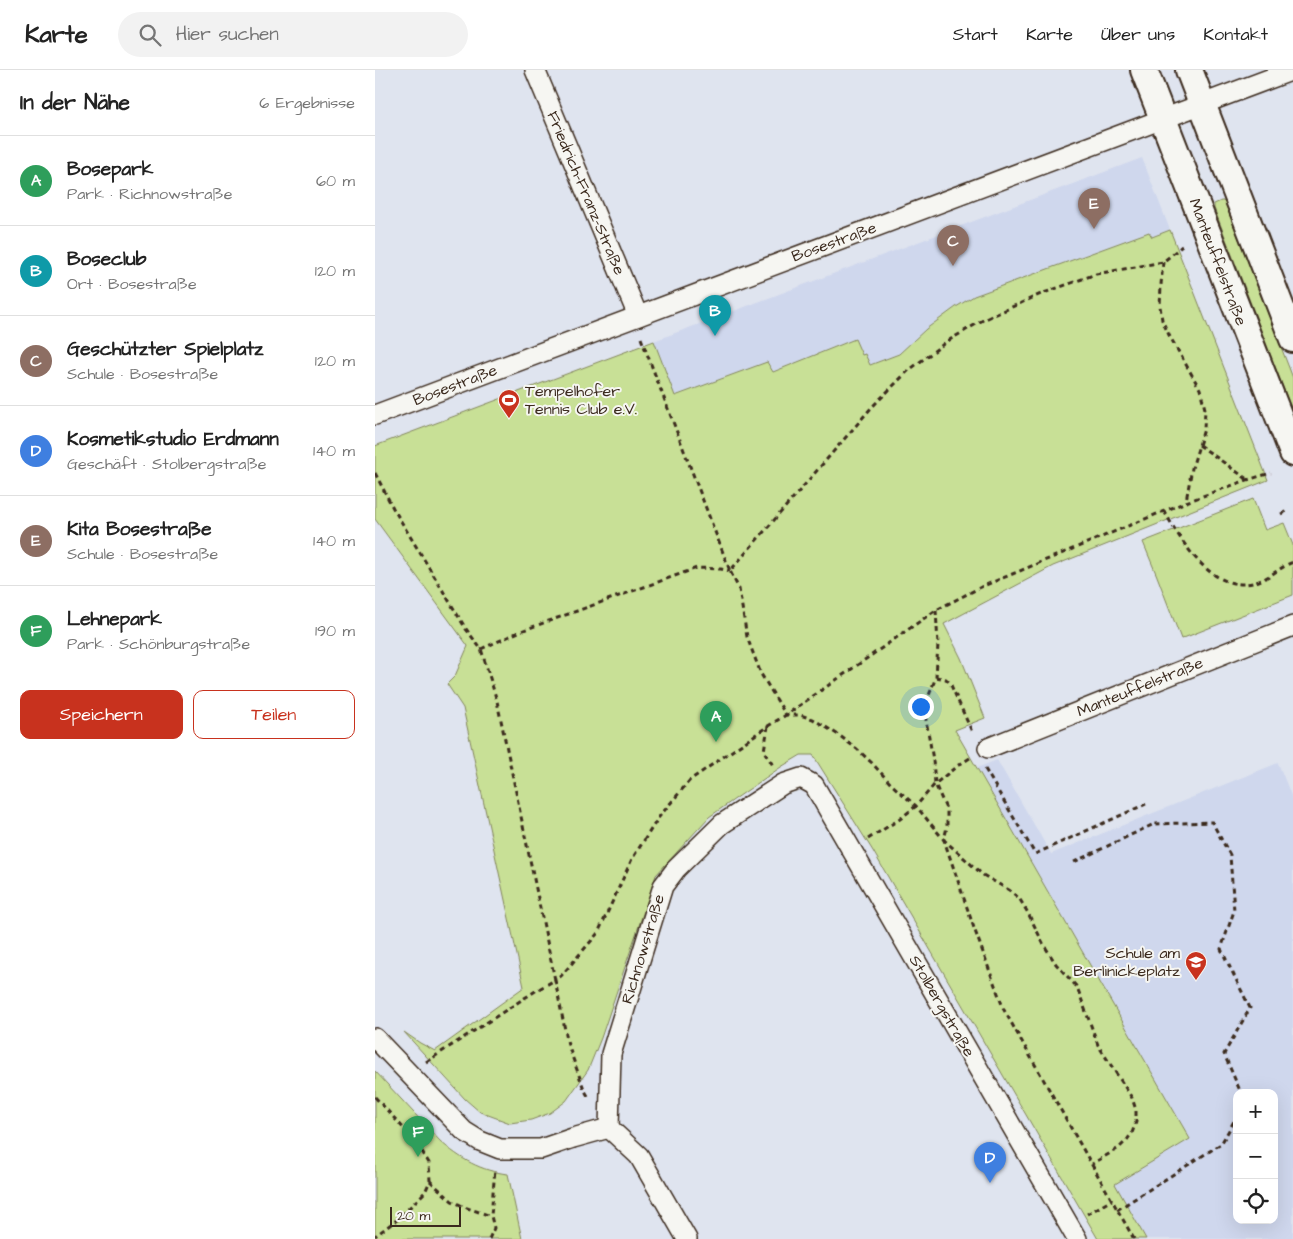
<!DOCTYPE html>
<html lang="de">
<meta charset="utf-8">
<style>
:root{--surface:#fff;--page:#f2f2f2;--text:#222;--muted:#767676;--line:#e0e0e0;--accent:#c8321e}
body{margin:0;font-family:"Architects Daughter",sans-serif;background:var(--page);color:var(--text)}
.controls{position:absolute;right:15px;bottom:15px;display:grid;overflow:hidden;border-radius:10px;box-shadow:0 5px 20px #0002}
.controls button{width:45px;height:45px;display:grid;place-items:center;padding:0;border:0;border-bottom:1px solid var(--line);background:var(--surface);color:var(--text);font:25px sans-serif}
.scale{position:absolute;left:15px;bottom:12px;width:71px;box-sizing:border-box;padding-left:5px;border:2px solid #3b2a1e;border-top:0;font-size:14px;line-height:18px;white-space:nowrap;color:#3b2a1e;-webkit-text-stroke:4px #f6f6f2;paint-order:stroke}
.you{position:absolute;left:545px;top:636px;width:18px;height:18px;margin:-12px;border:4px solid #fff;border-radius:50%;background:#1a73e8;box-shadow:0 0 0 8px #1a73e833}
.badge{display:grid;place-items:center;width:32px;height:32px;border-radius:50%;background:var(--accent);color:#fff;font-size:16px;font-weight:700}
.pin{position:absolute;translate:-50% -41px;filter:drop-shadow(0 1px 2px #0008)}
.pin::after{content:'';position:absolute;top:26px;width:18px;height:15px;background:inherit;clip-path:polygon(0 0,100% 0,50% 100%)}
.list{margin:0;padding:0;list-style:none}
h2{display:flex;justify-content:space-between;align-items:center;height:65px;margin:0;padding:0 20px;font-size:21px}
h2 small{font-size:16px;font-weight:400;color:var(--muted)}
.list li{display:grid;grid-template-columns:32px 1fr auto;gap:15px;align-items:center;box-sizing:border-box;height:90px;padding:0 20px;border-top:1px solid var(--line)}
.list b{display:block;font-size:19px;white-space:nowrap}
.list p{margin:0;font-size:16px;white-space:nowrap;color:var(--muted)}
.list em{font-size:16px;font-style:normal;color:var(--muted)}
.actions{display:flex;gap:10px;padding:15px 20px}
.actions a{flex:1;padding:11px 0;border:1px solid var(--accent);border-radius:10px;text-align:center;font-size:18px;color:var(--accent)}
.actions .main{background:var(--accent);color:#fff}
.icon{flex:none;width:28px;height:28px;fill:none;stroke:currentColor;stroke-width:2;stroke-linecap:round;stroke-linejoin:round}
.map{position:relative;flex:none;width:918px;height:1169px;overflow:hidden}
header{display:flex;align-items:center;gap:30px;box-sizing:border-box;height:70px;padding:0 25px;background:var(--surface);border-bottom:1px solid var(--line)}
header strong{font-size:24px}
nav{display:flex;gap:28px;margin-inline-start:auto;font-size:18px}
.search{width:350px;height:45px;background:var(--page);display:flex;align-items:center;gap:12px;box-sizing:border-box;padding:0 18px;border-radius:28px;color:var(--muted);font-size:19px}
main{display:flex}
aside{flex:1;background:var(--surface)}
.map>svg:first-child{display:block}
</style>
<header>
<strong>Karte</strong>
<div class="search"><svg class="icon" aria-label="search" viewBox="0 0 24 24"><circle cx="10" cy="10" r="6"/><path d="M15 15l6 6"/></svg>Hier suchen</div>
<nav><a>Start</a><a>Karte</a><a>Über uns</a><a>Kontakt</a></nav>
</header>
<main>
<aside>
<h2>In der Nähe<small>6 Ergebnisse</small></h2>
<ul class="list">
<li><span class="badge" style="background:#2e9e5b">A</span><div><b>Bosepark</b><p>Park · Richnowstraße</p></div><em>60 m</em></li>
<li><span class="badge" style="background:#0f9aa8">B</span><div><b>Boseclub</b><p>Ort · Bosestraße</p></div><em>120 m</em></li>
<li><span class="badge" style="background:#8d6e63">C</span><div><b>Geschützter Spielplatz</b><p>Schule · Bosestraße</p></div><em>120 m</em></li>
<li><span class="badge" style="background:#3f7fe0">D</span><div><b>Kosmetikstudio Erdmann</b><p>Geschäft · Stolbergstraße</p></div><em>140 m</em></li>
<li><span class="badge" style="background:#8d6e63">E</span><div><b>Kita Bosestraße</b><p>Schule · Bosestraße</p></div><em>140 m</em></li>
<li><span class="badge" style="background:#2e9e5b">F</span><div><b>Lehnepark</b><p>Park · Schönburgstraße</p></div><em>190 m</em></li>
</ul>
<div class="actions"><a class="main">Speichern</a><a>Teilen</a></div>
</aside>
<div class="map">
<svg width="918" height="1169" viewBox="0 0 918 1169">
<rect width="100%" height="100%" fill="#dfe4ef"/>
<filter id="ink" filterUnits="userSpaceOnUse"><feTurbulence type="fractalNoise" baseFrequency=".02" numOctaves="2"/><feDisplacementMap in="SourceGraphic" scale="10" xChannelSelector="R" yChannelSelector="G"/><feConvolveMatrix kernelMatrix="1 2 1 2 8 2 1 2 1" color-interpolation-filters="sRGB"/></filter>
<g filter="url(#ink)">
<g fill="#cfd7ed" fill-rule="evenodd">
<polygon points="767,88 795,160 777,167 773,162 599,226 581,237 551,259 524,284 495,295 487,285 480,269 397,302 392,292 299,326 279,271"/>
<path d="M622,690L676,784L903,693L918,730V1169H771L739,1114L815,1069L602,698ZM862,1023H899V1150H862Z"/>
</g>
<g fill="#c8e096" stroke="#82855a">
<polygon points="846,131 848,131 850,133 918,308 918,343 839,138 839,134"/>
<polygon points="795,160 893,410 678,496 569,554 586,588 610,648 580,660 815,1069 740,1114 771,1169 723,1169 498,781 438,685 426,685 406,697 334,747 281,805 226,968 213,1000 191,1031 175,1043 156,1050 135,1053 105,1042 90,1029 29,962 45,973 60,981 149,917 88,638 72,614 80,606 93,576 0,449 0,376 279,271 300,326 392,292 398,302 480,269 487,285 490,284 495,295 524,284 551,259 581,237 599,226 774,162 777,167"/>
<polygon points="878,429 890,460 909,453 918,475 918,525 806,569 782,506 768,472"/>
<path d="M0,1001L65,1071C85,1089 106,1101 133,1104L147,1169H0Z"/>
</g>
<g fill="none" stroke-linecap="round" stroke-linejoin="round">
<g stroke="#3b2a1e" stroke-width="22">
<g id="street">
<polyline points="160,0 263,246"/>
<polyline points="0,345 918,0"/>
<polyline points="613,678 918,556"/>
<polyline points="0,968 89,1061 105,1071 125,1079 166,1079 198,1068 234,1058"/>
<polyline points="234,1058 236,984 288,816 301,799 347,754 408,714 426,708 439,715 702,1169"/>
<polyline points="234,1058 264,1086 312,1169"/>
</g>
</g>
<g stroke="#3b2a1e" stroke-width="30">
<g id="secondary">
<polyline points="769,0 918,383"/>
<polyline points="814,0 918,269"/>
</g>
</g>
<g stroke="#3b2a1e" stroke-width="3" stroke-dasharray="5 4" stroke-linecap="butt">
<polyline points="788,192 786,215 785,236 787,250 794,265 825,319 830,339 829,359 817,398 811,431"/>
<polyline points="266,268 355,501"/>
<polyline points="824,375 872,409"/>
<polyline points="0,403 18,438 91,559 106,579 122,631 180,910 162,920 51,992"/>
<path d="M789,441C807,472 837,525 881,512C895,508 905,497 918,492"/>
<polyline points="906,444 912,441"/>
<polyline points="561,540 563,574 561,607 551,633 550,644 558,690 560,714 572,741 572,757 569,770 608,805 634,820 644,828 653,843 669,875 681,894 702,917 723,975 757,1028 761,1040 761,1052 757,1063 752,1070 744,1078 717,1094"/>
<polyline points="106,579 146,561 322,498 346,499 355,501"/>
<polyline points="561,607 571,609 575,613 598,664"/>
<polyline points="393,656 389,681 399,697"/>
<polyline points="610,699 660,784 771,734"/>
<polyline points="493,769 525,749 541,736 560,714 582,696 595,688"/>
<polyline points="699,792 779,754 837,752 855,785 859,841 846,879 875,938 849,984 866,1023"/>
<polyline points="213,1026 209,1019 193,975 180,910 186,906 223,863 257,789 284,747 315,710 393,656 411,645 561,540 606,517 811,432 872,410 896,403"/>
<polyline points="0,1027 42,1073 54,1093 55,1111 50,1122 23,1149 0,1166"/>
<polyline points="55,1111 77,1131 92,1138 116,1146"/>
<polyline points="742,1140 846,1074 862,1046"/>
<polyline points="712,1144 737,1130"/>
<polyline points="114,1169 119,1158 116,1146 120,1099"/>
<polyline points="759,1169 629,940 599,858 569,770 541,736 516,714 497,693 482,679 465,666 438,649 425,645 411,645 386,604 372,567 364,519 355,501 497,337 533,301 571,272 608,250 666,224 721,204 788,192 807,176"/>
</g>
<use href="#street" stroke="#f6f6f2" stroke-width="19"/>
<use href="#secondary" stroke="#f6f6f2" stroke-width="26"/>
</g>
</g>
<defs>
<g id="stadium-pin" transform="scale(1.125)"><path d="M0 17L-7.5 6A9.5 9.5 0 1 1 7.5 6Z" fill="#c8321e" stroke="#f6f6f2"/><path d="M0-5a6.5 5 0 1 0 0 10a6.5 5 0 1 0 0-10ZM-3.5-1.8h7v3.6h-7Z" fill="#fff"/></g>
<g id="school-pin" transform="scale(1.125)"><path d="M0 17L-7.5 6A9.5 9.5 0 1 1 7.5 6Z" fill="#c8321e" stroke="#f6f6f2"/><path d="M0-5L7-2L0 1L-7-2ZM-4 1L0 2.5L4 1V4Q0 6-4 4Z" fill="#fff"/></g>
</defs>
<g fill-rule="evenodd">
<use href="#stadium-pin" x="134" y="330"/>
<use href="#school-pin" x="821" y="892"/>
</g>
<g text-anchor="middle" dominant-baseline="central" stroke-width="4" stroke-linejoin="round" paint-order="stroke">
<g font-size="16" fill="#3b2a1e" stroke="#f6f6f2">
<text transform="translate(211 123) rotate(67)">Friedrich-Franz-Straße</text>
<text transform="translate(459 172) rotate(-20)">Bosestraße</text>
<text transform="translate(843 192) rotate(69)">Manteuffelstraße</text>
<text transform="translate(80 315) rotate(-21)">Bosestraße</text>
<text transform="translate(765 617) rotate(-22)">Manteuffelstraße</text>
<text transform="translate(268 879) rotate(-73)">Richnowstraße</text>
<text transform="translate(567 936) rotate(60)">Stolbergstraße</text>
</g>
<g font-size="16" fill="#3b2a1e" stroke="#f6f6f2" text-anchor="start">
<text x="150" y="321">Tempelhofer<tspan x="150" dy="18">Tennis Club e.V.</tspan></text>
<text x="805" y="883" text-anchor="end">Schule am<tspan x="805" dy="18">Berlinickeplatz</tspan></text>
</g>
</g>
</svg>
<div class="controls">
<button>+</button>
<button>−</button>
<button><svg class="icon" aria-label="locate" viewBox="0 0 24 24"><circle cx="12" cy="12" r="6"/><path d="M12 2v4M12 18v4M2 12h4M18 12h4"/></svg></button>
</div>
<div class="scale">20 m</div>
<div class="you"></div>
<div class="pin badge" style="left:341px;top:672px;background:#2e9e5b">A</div>
<div class="pin badge" style="left:340px;top:266px;background:#0f9aa8">B</div>
<div class="pin badge" style="left:578px;top:196px;background:#8d6e63">C</div>
<div class="pin badge" style="left:615px;top:1113px;background:#3f7fe0">D</div>
<div class="pin badge" style="left:719px;top:159px;background:#8d6e63">E</div>
<div class="pin badge" style="left:43px;top:1087px;background:#2e9e5b">F</div>
</div>
</main>
